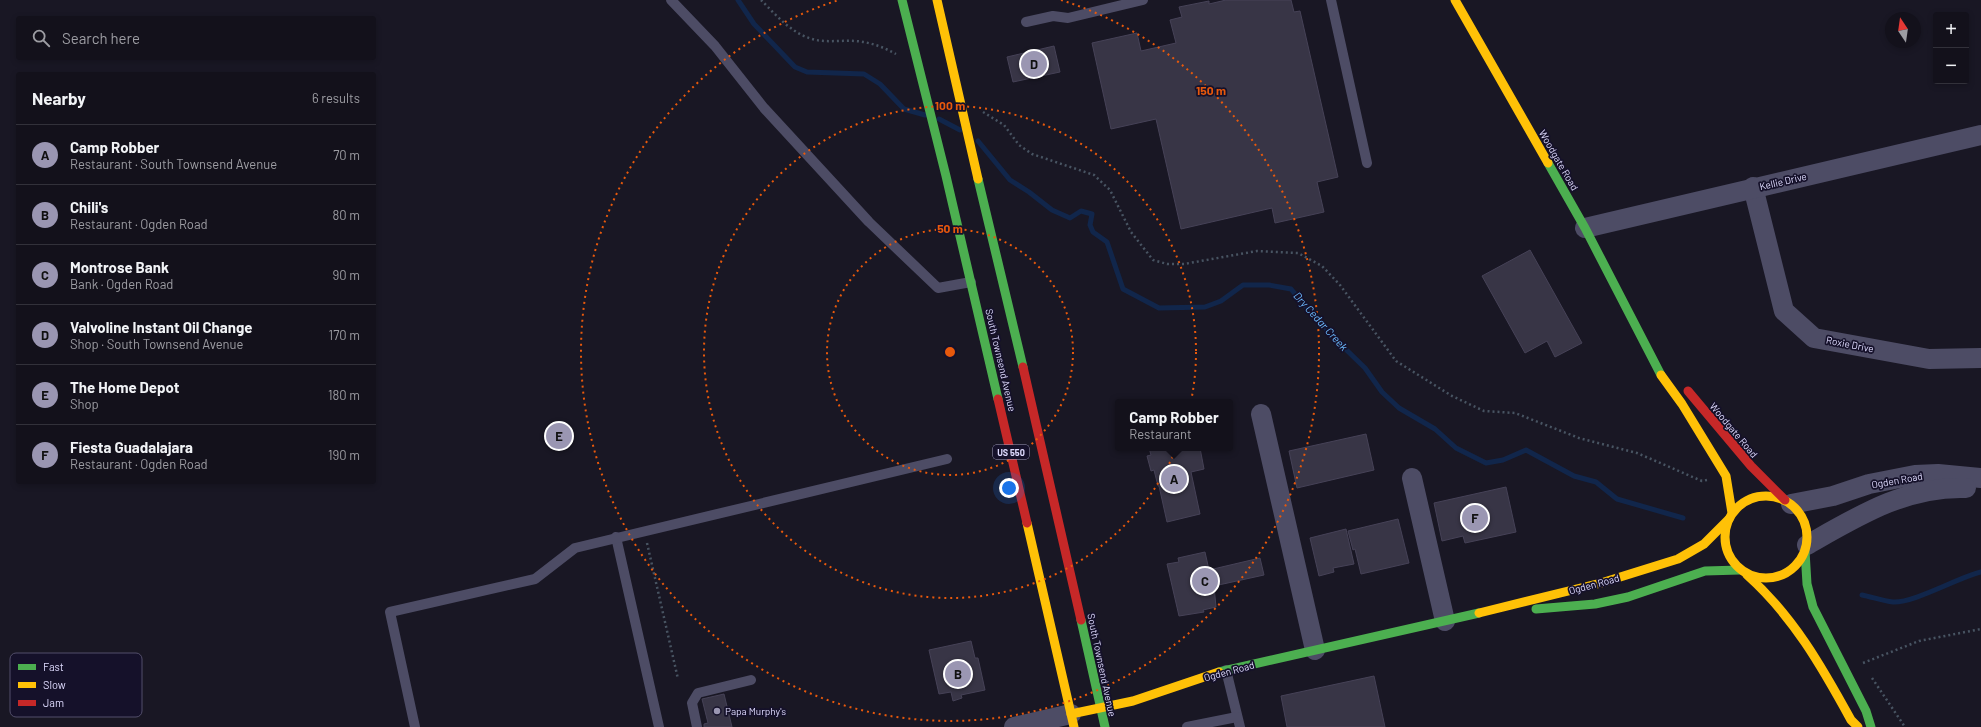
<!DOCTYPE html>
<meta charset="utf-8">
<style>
:root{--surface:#13111b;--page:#1c1a24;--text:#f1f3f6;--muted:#9d9da3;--line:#32313a;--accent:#9a96b2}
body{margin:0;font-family:Barlow,sans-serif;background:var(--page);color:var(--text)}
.controls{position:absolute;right:12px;top:12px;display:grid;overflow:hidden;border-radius:4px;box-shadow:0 2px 6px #0003}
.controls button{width:36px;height:36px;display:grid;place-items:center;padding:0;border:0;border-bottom:1px solid var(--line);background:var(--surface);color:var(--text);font:20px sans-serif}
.compass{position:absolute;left:1885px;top:12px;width:36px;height:36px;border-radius:50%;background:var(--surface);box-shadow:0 2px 6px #0003;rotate:347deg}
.you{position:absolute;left:1009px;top:488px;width:14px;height:14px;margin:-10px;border:3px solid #fff;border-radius:50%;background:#1a73e8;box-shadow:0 0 0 6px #1a73e833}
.badge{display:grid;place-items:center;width:26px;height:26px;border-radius:50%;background:var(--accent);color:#111;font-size:13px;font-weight:700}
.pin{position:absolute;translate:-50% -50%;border:2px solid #fff;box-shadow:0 1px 4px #0006}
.popup{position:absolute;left:1115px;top:399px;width:118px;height:52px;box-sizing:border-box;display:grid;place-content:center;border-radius:4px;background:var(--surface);filter:drop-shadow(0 1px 3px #0005);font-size:13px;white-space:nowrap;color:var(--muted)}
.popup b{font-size:15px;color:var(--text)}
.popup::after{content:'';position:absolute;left:50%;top:100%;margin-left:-8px;border:8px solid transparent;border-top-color:var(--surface)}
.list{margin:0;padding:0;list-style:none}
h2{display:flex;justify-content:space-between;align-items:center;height:52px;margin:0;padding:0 16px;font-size:17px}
h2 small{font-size:13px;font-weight:400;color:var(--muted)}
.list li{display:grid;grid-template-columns:26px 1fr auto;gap:12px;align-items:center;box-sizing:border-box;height:60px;padding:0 16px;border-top:1px solid var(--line)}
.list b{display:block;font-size:15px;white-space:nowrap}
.list p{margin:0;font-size:13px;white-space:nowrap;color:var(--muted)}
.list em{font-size:13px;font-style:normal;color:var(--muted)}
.icon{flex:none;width:22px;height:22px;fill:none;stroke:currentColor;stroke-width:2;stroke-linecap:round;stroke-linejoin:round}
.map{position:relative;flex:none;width:1981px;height:727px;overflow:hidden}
.search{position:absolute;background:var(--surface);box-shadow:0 2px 6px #0003;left:16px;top:16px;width:360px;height:44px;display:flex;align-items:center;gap:10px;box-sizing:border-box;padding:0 14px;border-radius:4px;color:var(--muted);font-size:15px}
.panel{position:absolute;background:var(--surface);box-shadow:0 2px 6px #0003;left:16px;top:72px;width:360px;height:412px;border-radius:4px}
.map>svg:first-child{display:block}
</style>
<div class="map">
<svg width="1981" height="727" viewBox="0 0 1981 727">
<rect width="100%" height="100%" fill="#191724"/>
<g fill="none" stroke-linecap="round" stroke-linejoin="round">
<g stroke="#11264b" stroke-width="5">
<polyline points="738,0 754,24 795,67 807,72 864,74 880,84 904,109 925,115"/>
<polyline points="939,119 960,130"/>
<polyline points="978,141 1010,180 1029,192 1052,210 1070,218 1081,211 1092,214 1090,225 1093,232 1107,242 1123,289 1159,308 1205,307 1221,301 1243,285 1269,285 1291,289 1305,306 1322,322 1328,332 1365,368 1382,392 1399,408 1435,429 1456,448 1486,463 1503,460 1526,450 1574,476 1596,482 1617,499 1683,518"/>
<path d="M1862,595C1872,597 1883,601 1893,602C1914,603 1957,578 1981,572"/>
</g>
</g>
<g fill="#383546" stroke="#464257">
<polygon points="1226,0 1291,0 1294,12 1300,11 1338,177 1317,182 1324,212 1275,223 1272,208 1181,229 1156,119 1111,129 1092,43 1137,33 1141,51 1176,43 1170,20 1182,17 1179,7 1209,1 1209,4"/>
<polygon points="1054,46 1060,72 1013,82 1007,57"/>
<polygon points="1530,250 1582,343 1555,357 1547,341 1525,353 1482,276"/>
<polygon points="1366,434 1374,470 1297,488 1289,451"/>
<polygon points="1149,448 1200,448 1204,469 1191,472 1200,514 1167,522 1159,486 1158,486 1154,470 1151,471 1147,456 1151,455"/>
<polygon points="1506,487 1516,532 1465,543 1463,536 1442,541 1434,503"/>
<polygon points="1398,519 1409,563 1361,574 1355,549 1353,550 1348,531"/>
<polygon points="1346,529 1354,564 1333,568 1334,572 1319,576 1310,538"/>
<polygon points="1205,552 1209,570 1260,558 1264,575 1214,586 1216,607 1203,610 1204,612 1179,616 1167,564 1179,562 1178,558"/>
<polygon points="971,641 975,658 978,658 985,690 961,695 962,698 953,701 951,692 939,694 929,650"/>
<polygon points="1374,676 1385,727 1287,727 1281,696"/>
<polygon points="724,694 732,727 704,727 704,724 708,723 702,699"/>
</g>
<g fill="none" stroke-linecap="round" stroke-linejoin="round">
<g stroke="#485462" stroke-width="2.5" stroke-dasharray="2 3" stroke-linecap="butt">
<path d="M761,0C776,15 791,33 812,39C826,43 841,40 855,41C870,42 883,47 896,54"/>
<polyline points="983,112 1004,125 1019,145 1032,154 1094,175 1110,190 1131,232 1153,260 1167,264 1184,264 1257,251 1298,253 1322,266 1340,285 1396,361 1452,396 1484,411 1515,413 1579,438 1637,453 1702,481 1707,480"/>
<polyline points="647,543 678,679"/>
<polyline points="1863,663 1919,641 1981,629"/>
<polyline points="1872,678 1905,727"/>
</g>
<g stroke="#4d4c65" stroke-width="10">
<polyline points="671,0 715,46 764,108 869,222 938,288 971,282"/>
<polyline points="1331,0 1367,163"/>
<polyline points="1026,22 1053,16 1068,18 1143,0"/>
<polyline points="616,537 659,727"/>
<polyline points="1226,670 1240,727"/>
<polyline points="415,727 390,612 535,579 575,548 947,459"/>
<polyline points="697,727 692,703 698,693 751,680"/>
<polyline points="1187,727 1237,717"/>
</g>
<g stroke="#4d4c65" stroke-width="20">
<polyline points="1753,187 1784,311 1814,338 1929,359 1981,358"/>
<polyline points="1585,228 1981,135"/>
<polyline points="1261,414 1315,650"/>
<polyline points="1412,478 1445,621"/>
<polyline points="1791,504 1833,496 1869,484 1915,475 1938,474 1981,478"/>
<path d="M1807,545C1858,516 1906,486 1966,488"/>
<polyline points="1014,727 1071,714"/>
</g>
<g stroke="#4caf50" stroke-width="9">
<polyline points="902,0 946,176 998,399"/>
<polyline points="1548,163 1585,228 1661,375"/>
<polyline points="978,179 1023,367"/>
<polyline points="1805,551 1807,584 1813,607 1866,711 1871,727"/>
<polyline points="1536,609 1595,604 1628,597 1705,571 1740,570"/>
<polyline points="1081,620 1105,727"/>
<polyline points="1219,672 1479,613"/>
</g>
<g stroke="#ffc107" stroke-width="9">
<polyline points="937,0 978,179"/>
<polyline points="1455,0 1548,163"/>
<polyline points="1661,375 1682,404 1726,476 1732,513"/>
<circle cx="1766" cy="537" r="41"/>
<polyline points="1027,523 1074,727"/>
<path d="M1747,575C1793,616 1822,667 1851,720L1858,727"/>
<polyline points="1479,613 1601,583 1678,559 1704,544 1729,519"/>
<polyline points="1071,714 1133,701 1219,672"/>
</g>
<g stroke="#c62828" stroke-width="9">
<polyline points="1023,367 1081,620"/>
<polyline points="1688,391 1751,466 1785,500"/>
<polyline points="998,399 1027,523"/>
</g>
</g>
<g fill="none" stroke="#e8590c" stroke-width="2" stroke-dasharray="2 4">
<circle cx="950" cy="352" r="123"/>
<circle cx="950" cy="352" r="246"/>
<path d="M1061 0A369 369 0 1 1 839 0"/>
</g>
<circle fill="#9a96b2" stroke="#15112a" stroke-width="1.5" cx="717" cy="711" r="4"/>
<g text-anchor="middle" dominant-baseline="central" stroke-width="3.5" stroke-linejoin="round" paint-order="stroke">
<rect fill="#15112a" stroke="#a29ebe" stroke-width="1" x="993" y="445" width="36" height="14" rx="3"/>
<g font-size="9" font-weight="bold" fill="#dfdbfe">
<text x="1011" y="452">US 550</text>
</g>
<g font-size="10" fill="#dfdbfe" stroke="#15112a">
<text transform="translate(1559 160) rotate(60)">Woodgate Road</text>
<text transform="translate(1783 181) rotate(-13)">Kellie Drive</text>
<text transform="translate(1850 344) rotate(11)">Roxie Drive</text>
<text transform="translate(1001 360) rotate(77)">South Townsend Avenue</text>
<text transform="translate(1734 430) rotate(50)">Woodgate Road</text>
<text transform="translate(1897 480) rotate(-10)">Ogden Road</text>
<text transform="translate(1594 584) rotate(-15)">Ogden Road</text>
<text transform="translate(1102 665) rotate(78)">South Townsend Avenue</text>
<text transform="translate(1229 671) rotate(-15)">Ogden Road</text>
</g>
<g font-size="10" fill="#dfdbfe" stroke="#15112a" text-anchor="start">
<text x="725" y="711">Papa Murphy's</text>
</g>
<g font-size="11" font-style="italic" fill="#6bb9fc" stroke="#15112a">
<text transform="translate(1321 321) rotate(48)">Dry Cedar Creek</text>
</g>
</g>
<rect x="10" y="653" width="132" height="64" rx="6" fill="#15112a" stroke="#524e6a" stroke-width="1"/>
<rect x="18" y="664" width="18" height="6" fill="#4caf50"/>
<rect x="18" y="682" width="18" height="6" fill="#ffc107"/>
<rect x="18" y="700" width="18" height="6" fill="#c62828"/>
<g font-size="11" fill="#dfdbfe">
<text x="43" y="671">Fast</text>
<text x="43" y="689">Slow</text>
<text x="43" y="707">Jam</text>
</g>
<circle cx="950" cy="352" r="6" fill="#e8590c" stroke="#15112a" stroke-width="2"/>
<g font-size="12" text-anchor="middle" font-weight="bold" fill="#e8590c" stroke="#15112a" stroke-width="3.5" stroke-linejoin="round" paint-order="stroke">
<text x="1211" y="95">150 m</text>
<text x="950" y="110">100 m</text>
<text x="950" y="233">50 m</text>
</g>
</svg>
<div class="controls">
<button>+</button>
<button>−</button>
</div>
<svg class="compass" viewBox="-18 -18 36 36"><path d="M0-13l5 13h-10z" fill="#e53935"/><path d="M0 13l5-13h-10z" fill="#9d9da3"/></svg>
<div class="you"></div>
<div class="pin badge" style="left:1174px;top:479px">A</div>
<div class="popup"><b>Camp Robber</b>Restaurant</div>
<div class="pin badge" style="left:958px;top:674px">B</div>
<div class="pin badge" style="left:1205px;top:581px">C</div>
<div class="pin badge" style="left:1034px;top:64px">D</div>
<div class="pin badge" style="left:559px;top:436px">E</div>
<div class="pin badge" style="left:1475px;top:518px">F</div>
<div class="search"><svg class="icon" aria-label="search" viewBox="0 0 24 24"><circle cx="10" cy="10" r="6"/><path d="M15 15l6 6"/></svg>Search here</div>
<section class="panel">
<h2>Nearby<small>6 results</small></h2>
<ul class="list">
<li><span class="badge">A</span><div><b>Camp Robber</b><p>Restaurant · South Townsend Avenue</p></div><em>70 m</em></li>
<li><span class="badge">B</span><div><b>Chili's</b><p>Restaurant · Ogden Road</p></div><em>80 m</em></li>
<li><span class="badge">C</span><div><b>Montrose Bank</b><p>Bank · Ogden Road</p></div><em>90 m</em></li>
<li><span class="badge">D</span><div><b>Valvoline Instant Oil Change</b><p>Shop · South Townsend Avenue</p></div><em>170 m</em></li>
<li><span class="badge">E</span><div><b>The Home Depot</b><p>Shop</p></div><em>180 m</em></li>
<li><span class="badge">F</span><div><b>Fiesta Guadalajara</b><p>Restaurant · Ogden Road</p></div><em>190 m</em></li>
</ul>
</section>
</div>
